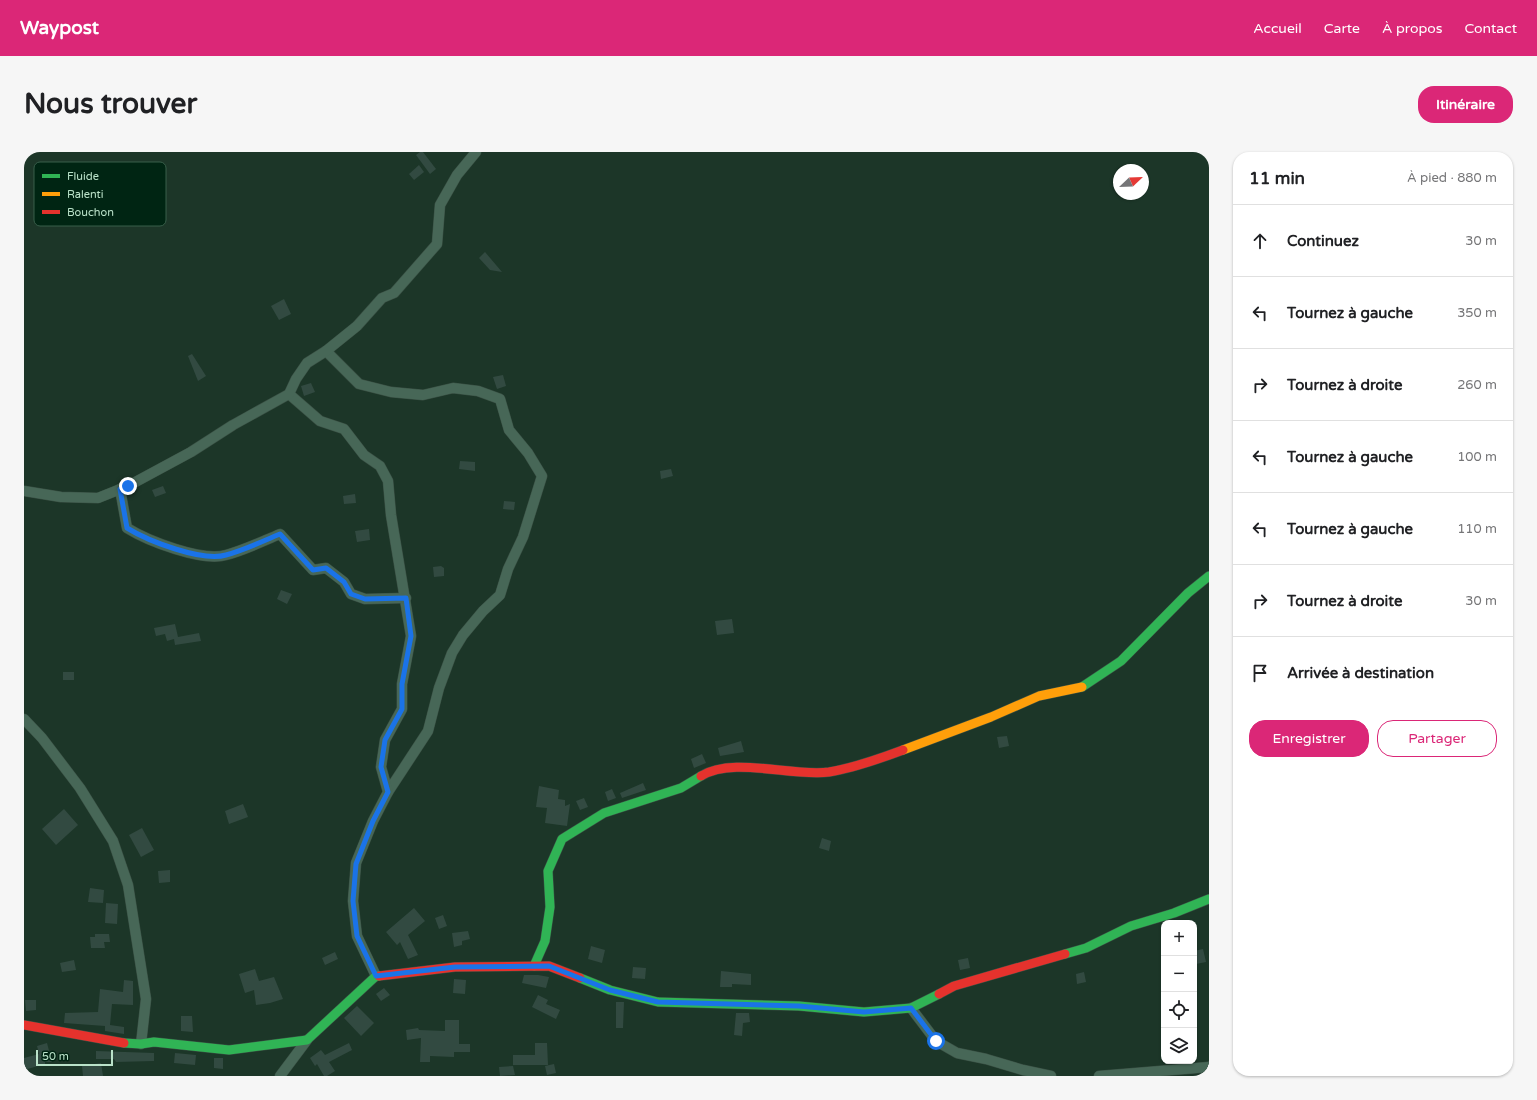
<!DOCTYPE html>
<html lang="fr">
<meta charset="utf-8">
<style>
:root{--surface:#fff;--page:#f6f6f6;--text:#202124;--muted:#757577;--line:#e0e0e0;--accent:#db2777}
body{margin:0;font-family:"Varela Round",sans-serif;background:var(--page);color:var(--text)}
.controls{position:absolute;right:12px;bottom:12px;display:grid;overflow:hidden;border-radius:8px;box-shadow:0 1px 3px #0004}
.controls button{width:36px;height:36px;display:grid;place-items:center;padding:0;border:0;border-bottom:1px solid var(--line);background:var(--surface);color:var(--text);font:20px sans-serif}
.compass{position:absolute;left:1089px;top:12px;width:36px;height:36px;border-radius:50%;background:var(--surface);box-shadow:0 1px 3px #0004;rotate:67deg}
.scale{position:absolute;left:12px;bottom:10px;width:77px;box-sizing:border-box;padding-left:4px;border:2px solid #bae2c9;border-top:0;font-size:11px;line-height:14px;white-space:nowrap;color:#bae2c9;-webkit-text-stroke:3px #002513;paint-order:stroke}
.stop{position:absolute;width:12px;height:12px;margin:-9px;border:3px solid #1a73e8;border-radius:50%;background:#fff}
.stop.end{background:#1a73e8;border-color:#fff;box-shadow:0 1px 4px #0008}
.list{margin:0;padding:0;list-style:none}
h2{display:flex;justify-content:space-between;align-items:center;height:52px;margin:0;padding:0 16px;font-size:17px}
h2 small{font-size:13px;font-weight:400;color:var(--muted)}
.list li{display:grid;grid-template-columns:26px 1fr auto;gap:12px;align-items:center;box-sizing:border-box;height:72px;padding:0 16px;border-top:1px solid var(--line)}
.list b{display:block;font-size:15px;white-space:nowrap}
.list em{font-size:13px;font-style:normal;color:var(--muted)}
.actions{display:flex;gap:8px;padding:12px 16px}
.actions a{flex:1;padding:9px 0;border:1px solid var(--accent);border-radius:16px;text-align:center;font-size:14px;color:var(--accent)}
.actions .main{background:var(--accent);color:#fff}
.icon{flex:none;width:22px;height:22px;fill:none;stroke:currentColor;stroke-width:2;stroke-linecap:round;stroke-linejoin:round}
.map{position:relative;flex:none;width:1185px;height:924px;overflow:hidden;border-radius:16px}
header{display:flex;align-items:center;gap:24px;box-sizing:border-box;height:56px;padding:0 20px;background:var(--accent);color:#fff}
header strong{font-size:19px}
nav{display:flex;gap:22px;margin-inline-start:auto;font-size:14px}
.intro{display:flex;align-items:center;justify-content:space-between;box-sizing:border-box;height:96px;padding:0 24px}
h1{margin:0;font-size:28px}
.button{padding:10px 18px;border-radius:16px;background:var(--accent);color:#fff;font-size:14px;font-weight:700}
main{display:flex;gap:24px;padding:0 24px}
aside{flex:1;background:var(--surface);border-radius:16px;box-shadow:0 1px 3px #0004}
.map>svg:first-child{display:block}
</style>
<header>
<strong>Waypost</strong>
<nav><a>Accueil</a><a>Carte</a><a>À propos</a><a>Contact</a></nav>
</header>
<div class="intro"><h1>Nous trouver</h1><a class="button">Itinéraire</a></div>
<main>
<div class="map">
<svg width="1185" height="924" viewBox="0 0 1185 924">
<rect width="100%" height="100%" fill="#1c3628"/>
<g fill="#324a41">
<polygon points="396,0 399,0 412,17 406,22 392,3"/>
<polygon points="395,13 400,20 390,28 385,22"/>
<polygon points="461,100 478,120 466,118 455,106"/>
<polygon points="260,147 267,162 255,168 247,154"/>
<polygon points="168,202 182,224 174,229 164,204"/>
<polygon points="479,223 482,234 473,237 469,225"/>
<polygon points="287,231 291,240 280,244 277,234"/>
<polygon points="436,309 451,310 451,319 435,317"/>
<polygon points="647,317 649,324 637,327 636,319"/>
<polygon points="139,334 142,341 131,345 128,338"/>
<polygon points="331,342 332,351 320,352 319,344"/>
<polygon points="480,349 491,350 490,358 479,357"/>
<polygon points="345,377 346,388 333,390 331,379"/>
<polygon points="417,414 420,416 420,424 410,425 409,415"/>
<polygon points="257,438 268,442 263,452 253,447"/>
<polygon points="708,467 710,481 693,483 691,469"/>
<polygon points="151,472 154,485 175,481 177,489 151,493 150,487 143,489 141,482 132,484 130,476"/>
<rect x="39" y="520" width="11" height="8"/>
<polygon points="983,584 985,594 975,596 973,585"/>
<polygon points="717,589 720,600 696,604 694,596"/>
<polygon points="678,602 682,611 670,616 667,607"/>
<polygon points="619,631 622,638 598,646 596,641"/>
<polygon points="515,634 535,638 534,647 541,648 541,654 546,652 543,674 521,671 523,656 512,655"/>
<polygon points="588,637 592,646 584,649 581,640"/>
<polygon points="560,646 564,655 556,658 552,649"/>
<polygon points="219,652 224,665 205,672 201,659"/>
<polygon points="40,657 54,673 32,693 18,677"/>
<polygon points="118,676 130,698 117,705 105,683"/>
<polygon points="798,686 807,689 805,699 795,696"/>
<polygon points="146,718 146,730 135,731 134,719"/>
<polygon points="66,736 80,738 79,751 64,750"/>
<polygon points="82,751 94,752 93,772 81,771"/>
<polygon points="390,756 401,769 384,783 394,803 384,807 376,790 373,793 362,780"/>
<polygon points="419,763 423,774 415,777 411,766"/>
<polygon points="444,779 446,787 438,789 438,793 430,795 428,781"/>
<polygon points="71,782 85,782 86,790 80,790 81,796 67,796 66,785 71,785"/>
<polygon points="567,794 581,798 578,811 564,807"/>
<polygon points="1179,797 1182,810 1172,812 1170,799"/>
<polygon points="311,800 314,807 301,813 298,806"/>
<polygon points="944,806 946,816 936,818 934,808"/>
<polygon points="50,808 52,818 38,820 36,811"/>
<polygon points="609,815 622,816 621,827 608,826"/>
<polygon points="231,817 235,829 250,825 259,847 246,851 232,853 230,838 221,841 215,822"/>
<polygon points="697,819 727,822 727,833 708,832 708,835 696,835"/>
<polygon points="1060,820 1062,830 1053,832 1052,822"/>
<polygon points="500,823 514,823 525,825 522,836 498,831"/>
<polygon points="430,827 442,828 441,842 429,841"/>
<polygon points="100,828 109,829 109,853 88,852 86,873 100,875 100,882 81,879 81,874 40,871 41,861 74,860 76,837 99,840"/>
<polygon points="360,836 366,843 357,849 352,842"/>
<polygon points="514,843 524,848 522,852 536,858 532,867 508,855"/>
<polygon points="1,848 12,848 12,858 2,859"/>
<polygon points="592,850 600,850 599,876 592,876"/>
<polygon points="333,854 350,871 337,884 320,866"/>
<polygon points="712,861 725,861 726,870 719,871 718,884 710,883"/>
<polygon points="157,864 168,864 169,880 157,879"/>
<polygon points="421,868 435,868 435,892 446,892 446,900 430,900 430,905 406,904 406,910 396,910 397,886 383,888 382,878 394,876 395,878 421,879"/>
<polygon points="23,891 28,910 21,910 21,912 0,918 0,906 15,902 13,894"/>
<polygon points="325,891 328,898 305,910 311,919 303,924 300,924 293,912 291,914 286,906 297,898 301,903"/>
<polygon points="511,891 523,891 524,913 489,913 489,903 511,903"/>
<polygon points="72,899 130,901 130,909 92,910 90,907 72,907"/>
<polygon points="151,901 172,903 171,913 150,911"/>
<polygon points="190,906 199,906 199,917 190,916"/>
<polygon points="77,911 79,924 59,924 58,914"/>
<polygon points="530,912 532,921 523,923 521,914"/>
<polygon points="489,914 491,923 476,924 475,915"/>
</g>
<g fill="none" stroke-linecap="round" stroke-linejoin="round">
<g stroke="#3a5044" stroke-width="11">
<g id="street">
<polyline points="302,199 335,232 367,240 399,243 429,236 454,239 476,247 485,278 504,301 518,324 499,385 484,417 476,443 459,459 439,483 428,501 415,536 404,579 364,640"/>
<polyline points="265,242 296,269 320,277 340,303 356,314 364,329 367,363 387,484 378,532 378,557 361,588 357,615 364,640 349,669 332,711 329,749 333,784 352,824"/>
<path d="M96,337L103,376C124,389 178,410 202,403C221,398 239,389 256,382L289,418L302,416L320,430L327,442L341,447L382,446"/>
<polyline points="0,339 37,345 74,346 104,334 167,300 209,273 265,242 272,227 283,211 302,199 333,174 358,146 370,141 413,92 416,53 433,23 452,0"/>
<polyline points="0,567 18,586 56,636 89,689 104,733 122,847 117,892"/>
<polyline points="887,856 912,889 933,901 962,907 999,918 1027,924"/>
<polyline points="256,924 283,888"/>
<polyline points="1075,924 1185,915"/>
</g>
</g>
<g stroke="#3a5044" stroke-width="10">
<g id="fast">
<polyline points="1058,535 1097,509 1164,441 1185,424"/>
<polyline points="1041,802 1062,796 1107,774 1150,761 1185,747"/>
<polyline points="510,814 521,789 526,755 524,719 538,687 580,661 657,636 677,624"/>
<polyline points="556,826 586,838 634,850 775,854 840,860 887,856 915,842"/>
<polyline points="100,891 117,892 130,890 205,898 283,888 352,824 355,824"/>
</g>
</g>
<g stroke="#3a5044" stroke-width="10">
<polyline id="slow" points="879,598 967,565 1015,544 1058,535"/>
</g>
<g stroke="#3a5044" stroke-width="10">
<g id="jam">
<path d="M677,624C709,604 767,625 805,620C830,616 855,607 879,598"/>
<polyline points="355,824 431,815 525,814 556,826"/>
<polyline points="915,842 930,834 1041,802"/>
<polyline points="0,873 100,891"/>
</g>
</g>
<use href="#street" stroke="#476757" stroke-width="10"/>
<use href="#fast" stroke="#30b455" stroke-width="9"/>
<use href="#slow" stroke="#ff9f0a" stroke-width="9"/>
<use href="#jam" stroke="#e5322d" stroke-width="9"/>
</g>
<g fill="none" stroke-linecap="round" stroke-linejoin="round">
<path stroke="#1a73e8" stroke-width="5" d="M104,334L96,337L103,376C124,389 178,410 202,403C221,398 239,389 256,382L289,418L302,416L320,430L327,442L341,447L382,446L387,484L378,532V557L361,588L357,615L364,640L349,669L332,712L329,749L333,784L352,824L431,815L525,814L586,838L634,850L775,854L840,860L887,856L912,889"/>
</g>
<rect x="10" y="10" width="132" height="64" rx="6" fill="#002513" stroke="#385e4a" stroke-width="1"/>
<rect x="18" y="22" width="18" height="4" fill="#30b455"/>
<rect x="18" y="40" width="18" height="4" fill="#ff9f0a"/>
<rect x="18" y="58" width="18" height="4" fill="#e5322d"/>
<g font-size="11" fill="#bae2c9">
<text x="43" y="28">Fluide</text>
<text x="43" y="46">Ralenti</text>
<text x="43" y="64">Bouchon</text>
</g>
</svg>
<div class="controls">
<button>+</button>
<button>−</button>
<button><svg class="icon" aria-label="locate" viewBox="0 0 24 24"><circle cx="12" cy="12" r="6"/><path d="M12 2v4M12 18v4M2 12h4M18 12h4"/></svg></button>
<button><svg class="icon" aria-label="layers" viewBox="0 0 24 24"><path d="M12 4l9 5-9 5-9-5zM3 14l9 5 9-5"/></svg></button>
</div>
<svg class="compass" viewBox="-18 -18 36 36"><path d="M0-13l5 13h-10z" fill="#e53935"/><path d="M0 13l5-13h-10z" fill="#757577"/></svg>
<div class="scale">50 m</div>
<div class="stop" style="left:912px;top:889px"></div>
<div class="stop end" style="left:104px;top:334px"></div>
</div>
<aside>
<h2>11 min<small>À pied · 880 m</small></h2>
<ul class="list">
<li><svg class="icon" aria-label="ahead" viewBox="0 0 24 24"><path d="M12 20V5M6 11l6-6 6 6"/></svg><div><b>Continuez</b></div><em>30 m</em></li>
<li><svg class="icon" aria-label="left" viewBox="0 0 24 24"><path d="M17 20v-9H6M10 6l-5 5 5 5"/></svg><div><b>Tournez à gauche</b></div><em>350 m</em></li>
<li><svg class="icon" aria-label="right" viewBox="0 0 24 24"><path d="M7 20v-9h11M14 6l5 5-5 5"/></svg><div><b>Tournez à droite</b></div><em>260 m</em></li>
<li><svg class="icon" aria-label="left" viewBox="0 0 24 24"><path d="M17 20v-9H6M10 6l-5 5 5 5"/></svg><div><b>Tournez à gauche</b></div><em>100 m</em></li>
<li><svg class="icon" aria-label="left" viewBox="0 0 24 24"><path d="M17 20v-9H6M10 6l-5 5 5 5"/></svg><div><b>Tournez à gauche</b></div><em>110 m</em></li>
<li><svg class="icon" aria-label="right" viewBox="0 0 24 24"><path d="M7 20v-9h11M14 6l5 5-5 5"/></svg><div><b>Tournez à droite</b></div><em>30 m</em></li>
<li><svg class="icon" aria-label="arrive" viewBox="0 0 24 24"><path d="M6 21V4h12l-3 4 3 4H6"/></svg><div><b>Arrivée à destination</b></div></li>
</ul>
<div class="actions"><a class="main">Enregistrer</a><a>Partager</a></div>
</aside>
</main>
